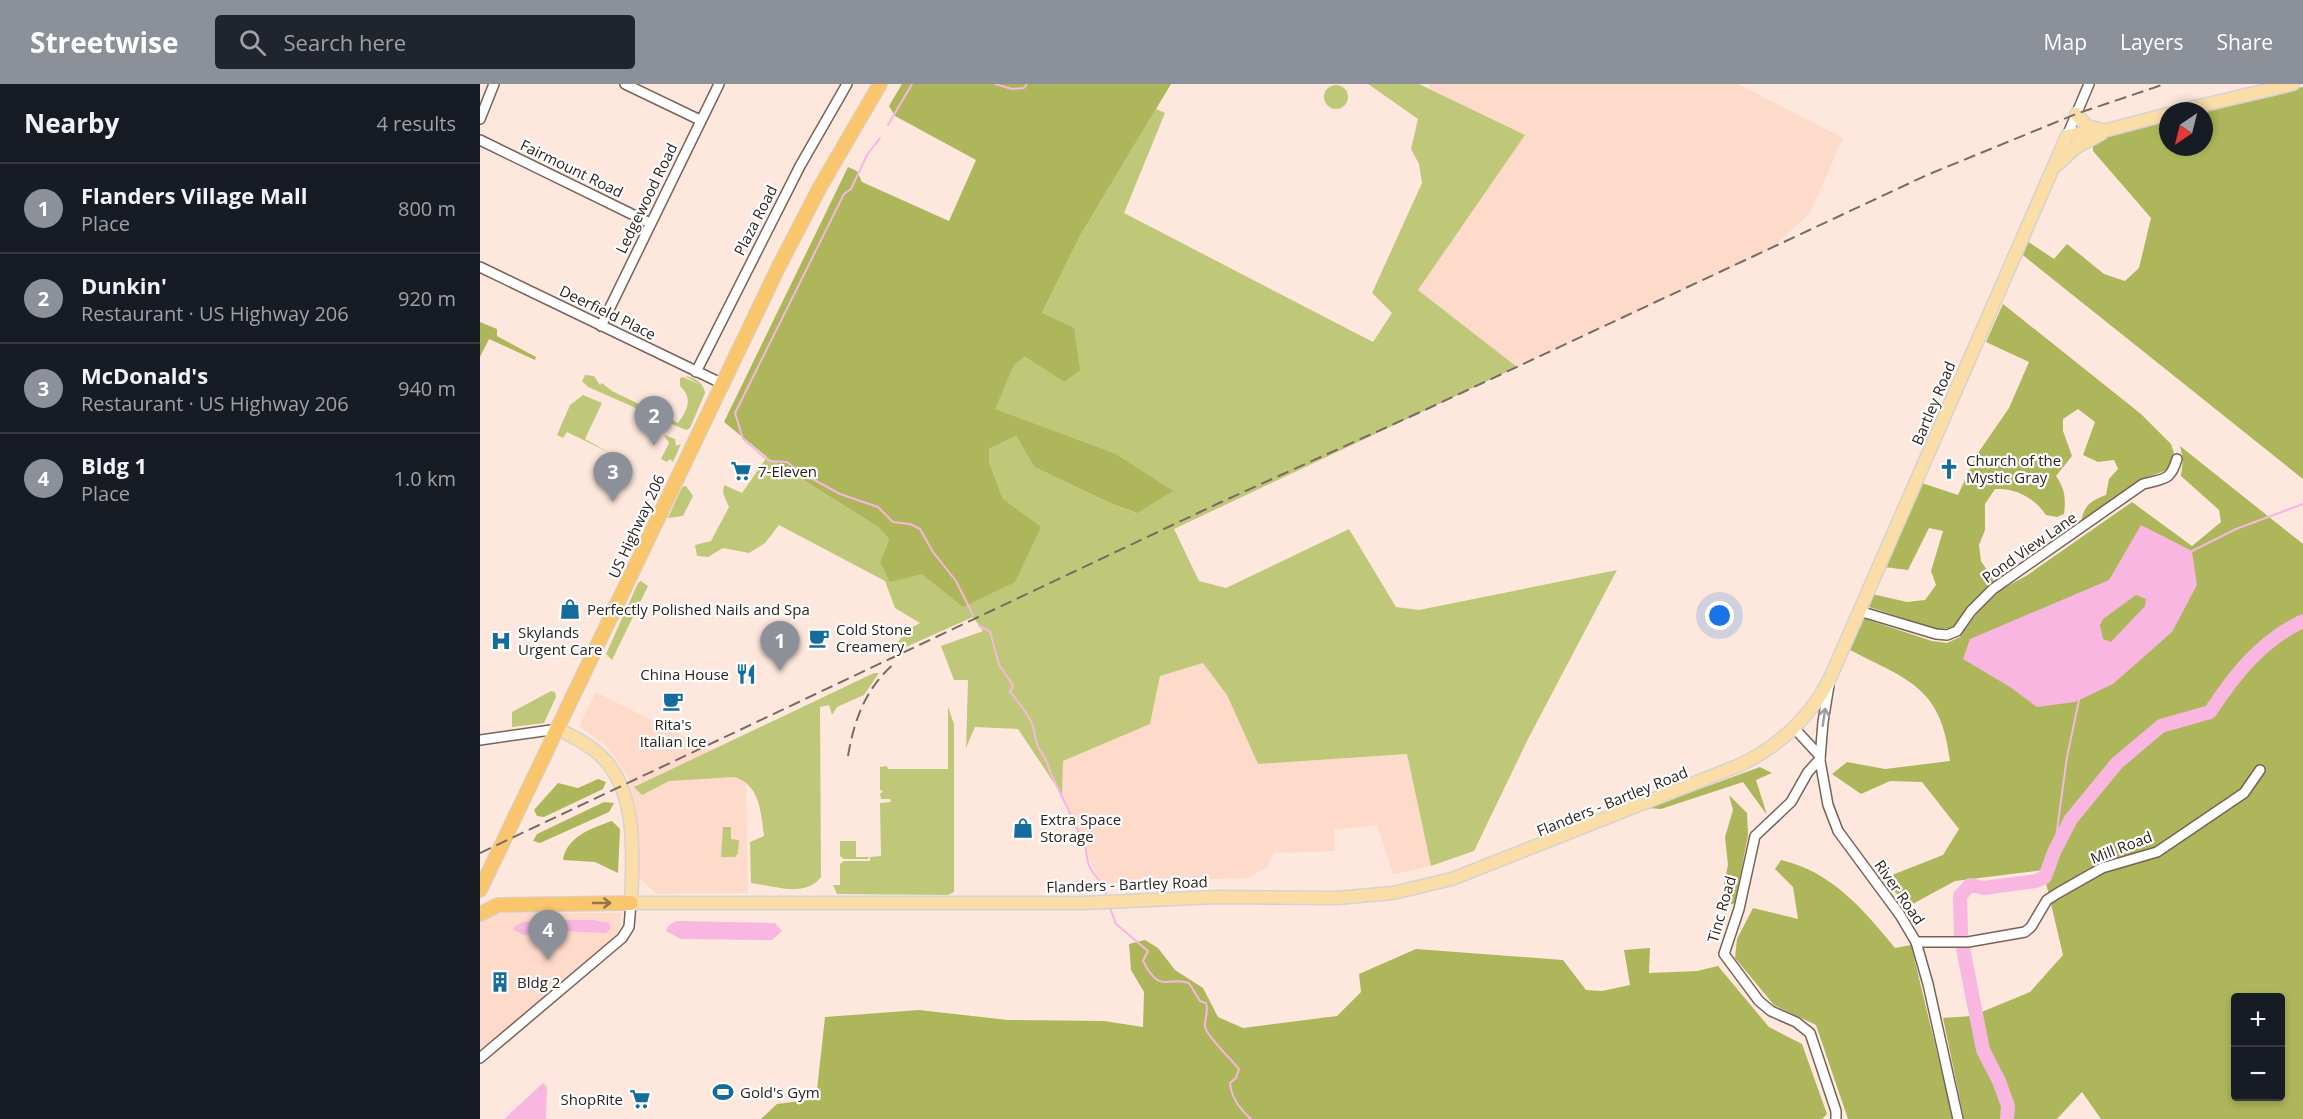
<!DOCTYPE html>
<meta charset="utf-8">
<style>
:root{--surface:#171b24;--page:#20242c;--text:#f1f3f6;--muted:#9ea1a6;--line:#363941;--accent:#8c9099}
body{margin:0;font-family:"Open Sans",sans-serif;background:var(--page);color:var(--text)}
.controls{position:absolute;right:18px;bottom:18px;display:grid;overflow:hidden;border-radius:6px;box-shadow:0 3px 9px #0003}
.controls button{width:54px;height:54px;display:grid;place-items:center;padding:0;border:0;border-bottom:2px solid var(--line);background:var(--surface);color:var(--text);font:30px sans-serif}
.compass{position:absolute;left:1679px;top:18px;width:54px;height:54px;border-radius:50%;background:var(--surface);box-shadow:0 3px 9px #0003;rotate:215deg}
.you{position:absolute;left:1240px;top:532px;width:21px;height:21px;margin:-15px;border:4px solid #fff;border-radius:50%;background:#1a73e8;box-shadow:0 0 0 9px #1a73e833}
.badge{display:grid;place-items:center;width:39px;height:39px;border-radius:50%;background:var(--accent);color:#fff;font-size:20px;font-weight:700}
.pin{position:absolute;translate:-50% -50px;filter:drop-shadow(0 2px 3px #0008)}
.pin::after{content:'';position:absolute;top:32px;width:21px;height:18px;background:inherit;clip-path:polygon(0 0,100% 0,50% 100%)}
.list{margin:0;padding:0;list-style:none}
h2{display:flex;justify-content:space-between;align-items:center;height:78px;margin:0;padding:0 24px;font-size:26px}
h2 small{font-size:20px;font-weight:400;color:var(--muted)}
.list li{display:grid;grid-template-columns:39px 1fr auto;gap:18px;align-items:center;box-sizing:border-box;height:90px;padding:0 24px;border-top:2px solid var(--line)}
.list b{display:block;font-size:22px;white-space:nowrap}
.list p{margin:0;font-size:20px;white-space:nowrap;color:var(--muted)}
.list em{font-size:20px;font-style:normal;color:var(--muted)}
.icon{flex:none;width:33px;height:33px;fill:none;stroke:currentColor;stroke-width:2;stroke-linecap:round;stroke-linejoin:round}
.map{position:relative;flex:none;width:1823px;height:1035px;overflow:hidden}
header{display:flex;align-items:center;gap:36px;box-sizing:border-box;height:84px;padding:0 30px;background:var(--accent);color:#fff}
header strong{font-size:28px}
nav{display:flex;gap:33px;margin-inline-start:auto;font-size:21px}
.search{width:420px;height:54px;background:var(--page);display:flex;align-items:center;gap:15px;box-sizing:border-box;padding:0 21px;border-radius:6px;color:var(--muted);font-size:22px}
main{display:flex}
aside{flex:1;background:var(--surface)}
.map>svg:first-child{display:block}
</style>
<header>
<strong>Streetwise</strong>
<div class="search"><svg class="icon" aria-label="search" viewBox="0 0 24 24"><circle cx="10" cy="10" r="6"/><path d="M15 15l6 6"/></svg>Search here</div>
<nav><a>Map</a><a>Layers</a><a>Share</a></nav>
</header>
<main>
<aside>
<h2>Nearby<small>4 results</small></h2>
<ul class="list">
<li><span class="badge">1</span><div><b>Flanders Village Mall</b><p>Place</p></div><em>800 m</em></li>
<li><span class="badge">2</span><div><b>Dunkin'</b><p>Restaurant · US Highway 206</p></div><em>920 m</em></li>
<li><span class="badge">3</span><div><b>McDonald's</b><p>Restaurant · US Highway 206</p></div><em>940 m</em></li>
<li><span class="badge">4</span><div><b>Bldg 1</b><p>Place</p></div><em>1.0 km</em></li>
</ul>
</aside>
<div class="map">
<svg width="1823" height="1035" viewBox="0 0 1823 1035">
<rect width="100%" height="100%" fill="#fee8de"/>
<g fill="#fddaca">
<polygon points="950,0 1258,0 1363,54 1330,129 1290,166 1037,283 938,206 1045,51 948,4"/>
<polygon points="723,579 747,611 778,680 927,670 951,782 913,790 897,741 854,746 855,767 794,769 787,783 768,794 620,799 582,711 583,677 670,640 680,592"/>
<polygon points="116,608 231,666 265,651 268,809 177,810 158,793 156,725 148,693 127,663 99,642"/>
<polygon points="7,828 141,829 139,850 0,967 0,840"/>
</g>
<g fill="#bfc878">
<polygon points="888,0 939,0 1045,51 938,206 1037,283 694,445 719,497 746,504 869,445 916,523 939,526 1137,486 1048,655 994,767 951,782 927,670 778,680 747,611 723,579 680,592 670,640 583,677 582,711 538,645 495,643 486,664 488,596 474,596 461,562 503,547 493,533 408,571 427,546 440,539 415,524 405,497 299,441 285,459 269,469 243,464 228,473 217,472 215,461 231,457 249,423 243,409 244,401 262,409 287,373 398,443 409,455 400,478 523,415 509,378 509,365 536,352 554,383 632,420 656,429 634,369 514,325 534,281 545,273 584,298 562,229 600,152 676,25 685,29 644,129 893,258 912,229 892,209 942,99 939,80 931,65 938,35"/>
<circle cx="856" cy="13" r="12"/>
<path d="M105,291L114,292L120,301L122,299L132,307L198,339C208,326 213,314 200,302V294L203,293L221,301L205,292C214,293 224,299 225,309L210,344L206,346L108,303L102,297Z"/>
<polygon points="103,311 122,319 105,355 132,370 87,348 83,354 77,351 90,321"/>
<polygon points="184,351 195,355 196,362 201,360 193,378 190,375 187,378 181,375 189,359"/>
<polygon points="206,402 213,412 203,432 188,434 202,403"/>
<polygon points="161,497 168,502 132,576 126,570 158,499"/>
<path d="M394,589H399L384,611L357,623L352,631L349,621L340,623L341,793C325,814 294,802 271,799L270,758L284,752C281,729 280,700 254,693L189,697L162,711L154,703Z"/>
<polygon points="71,607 75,608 76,613 64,639 32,643 32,628"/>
<polygon points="468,623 474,640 474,808 468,811 357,810 353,801 360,801 360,780 364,777 390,777 390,773 401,772 400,719 411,718 410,715 401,715 400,710 403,707 400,706 400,683 407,682 408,685 468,685"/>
<polygon points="243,743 251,743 251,755 259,756 258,769 255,773 241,773"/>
<polygon points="360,757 376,757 376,773 389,773 388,775 364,775 360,772"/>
</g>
<g fill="#adb65a" fill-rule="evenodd">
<polygon points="422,0 691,0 600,152 562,229 594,244 600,286 584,298 545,273 534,281 515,325 634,369 693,407 657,429 632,420 554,383 536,352 509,365 509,378 523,415 561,443 535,498 483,523 442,490 410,498 400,478 409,455 398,443 287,373 244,338 368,83 377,87 382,98 469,137 496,76 415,32 409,22"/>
<polygon points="1823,3 1823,395 1539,168 1547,157 1574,175 1587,160 1624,190 1645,197 1659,184 1671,134 1613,67 1613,60 1631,49 1688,34 1688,63 1724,63 1724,27 1791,8"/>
<path d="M1523,220L1661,330L1691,360L1694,369L1690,385L1662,395L1601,440C1603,422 1610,417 1626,411L1629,395L1638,385L1634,376L1618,378L1603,371L1615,338L1598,325L1583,335V347L1592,372L1576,392C1585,405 1586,414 1584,430L1577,433L1566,431C1554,414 1537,404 1515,405L1505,420V446L1499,461L1501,477L1514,497L1510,504L1489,523L1475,544L1457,545L1386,522L1392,510L1427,518L1445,516L1456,501L1451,487L1463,447L1449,444L1428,486L1404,483L1442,399L1478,411L1496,372L1529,324L1549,278L1506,258Z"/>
<polygon points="0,238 17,245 17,252 56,273 55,276 9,255 0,273"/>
<path d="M1700,362L1823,460V1035H1621L1602,1008L1577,1035H1484L1463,934L1492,932L1550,908L1583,871L1563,786L1475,797L1429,822L1402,795L1463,771L1479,745L1442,698L1410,697L1381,710L1352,690L1367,678L1405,685L1470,677C1461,603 1430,597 1370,566L1382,534L1452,557L1467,559L1480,553L1500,525L1522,505L1546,492L1652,418L1712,462L1741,438L1739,426L1701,392L1703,375ZM1756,914H1800V1012H1756Z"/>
<polygon points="1280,683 1292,689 1276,696 1287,731 1263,698 1181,725 1168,724"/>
<polygon points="118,695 126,698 123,705 64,733 57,732 54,726 78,699 98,704"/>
<polygon points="1249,711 1267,729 1268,751 1255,819 1239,824 1248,781 1245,753 1253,726"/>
<polygon points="124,718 134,719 129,728 60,759 53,757 57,750"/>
<path d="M132,737L140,745L138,789L115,778L83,776C86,753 112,744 132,737Z"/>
<path d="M1301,776C1351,787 1384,826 1415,864L1431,861L1473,1035H1368L1336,941L1294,921L1255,874L1257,855L1273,824L1318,835L1313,803L1295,785Z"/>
<polygon points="665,856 678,864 695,886 723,904 738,933 763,944 857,932 881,908 879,890 936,865 1083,876 1106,906 1122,907 1150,901 1144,866 1170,864 1169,889 1217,887 1238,882 1289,943 1322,960 1347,1030 1342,1035 281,1035 297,1020 336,1015 345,933 439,926 528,936 624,937 663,943 664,908 651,886 649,860"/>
</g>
<g fill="#f8b6e1" fill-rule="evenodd">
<path d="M1661,441L1712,467L1717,501L1692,548L1633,600L1595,618L1557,623L1530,603L1483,575L1490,555L1629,496ZM1656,511L1666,515L1665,522L1631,558L1623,555L1620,541L1623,535Z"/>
<polygon points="78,836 113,836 129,839 131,844 126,849 80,847 44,851 34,846 34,843 43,838"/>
<polygon points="196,837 295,839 302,847 292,856 201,855 186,847 188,842"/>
<polygon points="63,999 67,1003 66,1035 24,1035"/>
</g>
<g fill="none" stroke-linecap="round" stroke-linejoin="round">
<g stroke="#f8b6e1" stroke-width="2">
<polyline points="515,0 532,5 544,4 547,0"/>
<polyline points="408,41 432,0"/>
<polyline points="400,54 387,71 371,105 364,110 255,329 263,355 289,377 307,378 318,387 360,410 398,423 413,438 430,440 440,445 453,468 476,497 493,531"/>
<polyline points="1712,467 1756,445 1823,420"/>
<path d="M499,542L510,547L519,581L533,601L530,608C536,614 551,635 553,642C555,650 555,661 561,668C567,675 568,683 572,692C583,714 593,736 604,759C607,766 606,774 609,781C613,793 623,796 627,812"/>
<polyline points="1574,768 1587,673 1599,616"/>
<path d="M630,824L636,840L668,867L663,877C681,912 688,891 709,899L720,917L726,919C729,928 724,935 725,943C728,954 751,975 759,985L756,994L750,999C751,1013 761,1026 771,1035"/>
</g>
<g stroke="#f8b6e1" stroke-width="14">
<path d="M1481,851L1480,812L1490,801L1504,804L1556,797L1565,793L1574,768L1591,735L1637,679L1681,642L1730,628C1755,590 1781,557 1823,537"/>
<polyline points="1483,864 1503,966 1519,997 1528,1022 1527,1035"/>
</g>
<g stroke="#796257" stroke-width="12">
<g id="minor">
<polyline points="145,0 220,36"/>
<polyline points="0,35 14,0"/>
<polyline points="1587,52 1609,0"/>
<polyline points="0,56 170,139"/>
<polyline points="0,183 243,300"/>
<polyline points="121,242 239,0"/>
<polyline points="216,288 320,82 367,0"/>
<path d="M1379,527L1456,550L1467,551L1477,547L1491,527L1513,505L1663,400C1684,394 1690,398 1697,375"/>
<polyline points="1315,645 1339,671 1348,721 1358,747 1420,831 1436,858 1448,900 1478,1035"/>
<polyline points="0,656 78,645"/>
<polyline points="1340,675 1328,688 1311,718 1275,752 1259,825 1244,870 1279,917 1291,927 1316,938 1330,949 1356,1027 1356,1035"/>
<polyline points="1340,675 1343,638 1349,601"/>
<polyline points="1436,858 1488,858 1545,848 1551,843 1567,816 1578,809 1622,784 1677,768 1764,709 1780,686"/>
<polyline points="0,974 142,854 149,843 151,819"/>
</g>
</g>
<g stroke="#d5d3d2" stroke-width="15">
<g id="major">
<polyline points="1698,27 1813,0"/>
<polyline points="1596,30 1607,42 1620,45"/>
<polyline points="1577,81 1595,64 1621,50"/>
<path d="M78,645C93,653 109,660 121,672C158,707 153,772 151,819H604L736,813L857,814L913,809L972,795L1260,681C1301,661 1331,633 1351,592L1587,52L1627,46L1688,30"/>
</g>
</g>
<g stroke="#d5d3d2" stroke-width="16">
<g id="highway">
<polyline points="0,806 298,184 340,103 400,0"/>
<polyline points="0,830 18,821 151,819"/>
</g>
</g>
<use href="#minor" stroke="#fff" stroke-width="9"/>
<use href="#major" stroke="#fbdda7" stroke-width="12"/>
<use href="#highway" stroke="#f9c66d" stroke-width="14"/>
<g stroke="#796b64" stroke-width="2" stroke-dasharray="12 6" stroke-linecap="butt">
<path d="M368,672C374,636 386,603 415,579"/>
<polyline points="0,769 739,419 947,325 1447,91 1596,30 1685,0"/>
</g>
</g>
<defs><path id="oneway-shaft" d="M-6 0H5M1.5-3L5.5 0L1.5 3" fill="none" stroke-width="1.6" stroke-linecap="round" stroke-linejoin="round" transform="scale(1.5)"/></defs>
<use stroke="#a09c9a" href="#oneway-shaft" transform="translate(1344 633) rotate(-82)"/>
<use stroke="#927446" href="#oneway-shaft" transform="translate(122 819)"/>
<defs>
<g id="church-bare" transform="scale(1.62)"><path d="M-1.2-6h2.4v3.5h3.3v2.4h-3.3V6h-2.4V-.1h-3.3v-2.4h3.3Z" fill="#136c9b" stroke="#fff" stroke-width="2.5" paint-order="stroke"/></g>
<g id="supermarket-bare" transform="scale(1.62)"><path d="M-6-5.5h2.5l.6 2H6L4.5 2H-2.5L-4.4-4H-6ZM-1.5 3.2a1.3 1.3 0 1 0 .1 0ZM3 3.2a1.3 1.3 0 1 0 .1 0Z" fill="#136c9b" stroke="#fff" stroke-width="2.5" paint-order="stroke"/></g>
<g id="shop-bare" transform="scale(1.62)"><path d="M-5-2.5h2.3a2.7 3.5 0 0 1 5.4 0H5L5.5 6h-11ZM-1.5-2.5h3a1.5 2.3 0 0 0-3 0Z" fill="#136c9b" stroke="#fff" stroke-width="2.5" paint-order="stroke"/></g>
<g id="cafe-bare" transform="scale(1.62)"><path d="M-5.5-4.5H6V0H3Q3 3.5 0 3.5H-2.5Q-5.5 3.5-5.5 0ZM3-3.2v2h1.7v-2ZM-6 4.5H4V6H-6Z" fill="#136c9b" stroke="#fff" stroke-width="2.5" paint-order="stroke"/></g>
<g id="hospital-bare" transform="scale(1.62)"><path d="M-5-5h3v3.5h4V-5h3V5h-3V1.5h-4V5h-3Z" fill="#136c9b" stroke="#fff" stroke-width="2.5" paint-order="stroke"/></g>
<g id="restaurant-bare" transform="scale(1.62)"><path d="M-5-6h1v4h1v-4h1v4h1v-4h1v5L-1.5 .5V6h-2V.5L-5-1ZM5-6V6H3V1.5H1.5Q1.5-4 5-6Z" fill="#136c9b" stroke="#fff" stroke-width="2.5" paint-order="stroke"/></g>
<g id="building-bare" transform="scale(1.62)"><path d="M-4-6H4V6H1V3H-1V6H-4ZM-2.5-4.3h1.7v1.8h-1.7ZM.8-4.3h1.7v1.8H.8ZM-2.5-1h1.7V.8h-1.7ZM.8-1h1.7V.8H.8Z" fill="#136c9b" stroke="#fff" stroke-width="2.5" paint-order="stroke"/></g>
<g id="stadium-bare" transform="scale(1.62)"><path d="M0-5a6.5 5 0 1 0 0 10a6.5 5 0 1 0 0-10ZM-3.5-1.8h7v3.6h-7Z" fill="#136c9b" stroke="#fff" stroke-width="2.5" paint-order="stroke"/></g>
</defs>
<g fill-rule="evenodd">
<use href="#church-bare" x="1469" y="385"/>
<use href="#supermarket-bare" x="261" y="387"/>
<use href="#shop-bare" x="90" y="525"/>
<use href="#cafe-bare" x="339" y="554"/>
<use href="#hospital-bare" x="21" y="557"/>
<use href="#restaurant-bare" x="266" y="590"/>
<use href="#cafe-bare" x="193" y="617"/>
<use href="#shop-bare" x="543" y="744"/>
<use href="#building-bare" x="20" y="898"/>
<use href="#stadium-bare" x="243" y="1008"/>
<use href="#supermarket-bare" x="160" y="1015"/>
</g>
<g text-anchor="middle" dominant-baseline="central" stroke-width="4.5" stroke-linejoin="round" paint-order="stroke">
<g font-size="15" fill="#2c231e" stroke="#fff">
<text transform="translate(92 84) rotate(26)">Fairmount Road</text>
<text transform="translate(166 114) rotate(-64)">Ledgewood Road</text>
<text transform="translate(275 136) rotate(-63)">Plaza Road</text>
<text transform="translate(128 228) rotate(26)">Deerfield Place</text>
<text transform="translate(1453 319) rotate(-67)">Bartley Road</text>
<text transform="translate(156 442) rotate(-65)">US Highway 206</text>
<text transform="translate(1549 463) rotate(-35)">Pond View Lane</text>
<text transform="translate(1132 717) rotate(-22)">Flanders - Bartley Road</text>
<text transform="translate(1641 763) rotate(-21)">Mill Road</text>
<text transform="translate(647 800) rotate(-2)">Flanders - Bartley Road</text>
<text transform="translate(1420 808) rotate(55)">River Road</text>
<text transform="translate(1241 825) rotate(-74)">Tinc Road</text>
</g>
<g font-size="15" fill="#2c231e" stroke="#fff" text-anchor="start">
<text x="1486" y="376">Church of the<tspan x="1486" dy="17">Mystic Gray</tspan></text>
<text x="278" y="387">7-Eleven</text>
<text x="107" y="525">Perfectly Polished Nails and Spa</text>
<text x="356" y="545">Cold Stone<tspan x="356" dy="17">Creamery</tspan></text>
<text x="38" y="548">Skylands<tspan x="38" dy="17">Urgent Care</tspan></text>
<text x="249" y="590" text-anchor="end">China House</text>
<text x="193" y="640" text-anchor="middle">Rita's<tspan x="193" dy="17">Italian Ice</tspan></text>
<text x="560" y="735">Extra Space<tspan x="560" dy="17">Storage</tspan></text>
<text x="37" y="898">Bldg 2</text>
<text x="260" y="1008">Gold's Gym</text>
<text x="143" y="1015" text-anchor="end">ShopRite</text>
</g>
</g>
</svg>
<div class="controls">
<button>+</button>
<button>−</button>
</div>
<svg class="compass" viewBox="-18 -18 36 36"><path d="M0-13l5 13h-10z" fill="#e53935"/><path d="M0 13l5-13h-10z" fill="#9ea1a6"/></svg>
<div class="you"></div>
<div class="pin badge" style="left:300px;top:587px">1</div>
<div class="pin badge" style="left:174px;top:362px">2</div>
<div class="pin badge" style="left:133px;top:418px">3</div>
<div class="pin badge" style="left:68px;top:876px">4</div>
</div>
</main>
